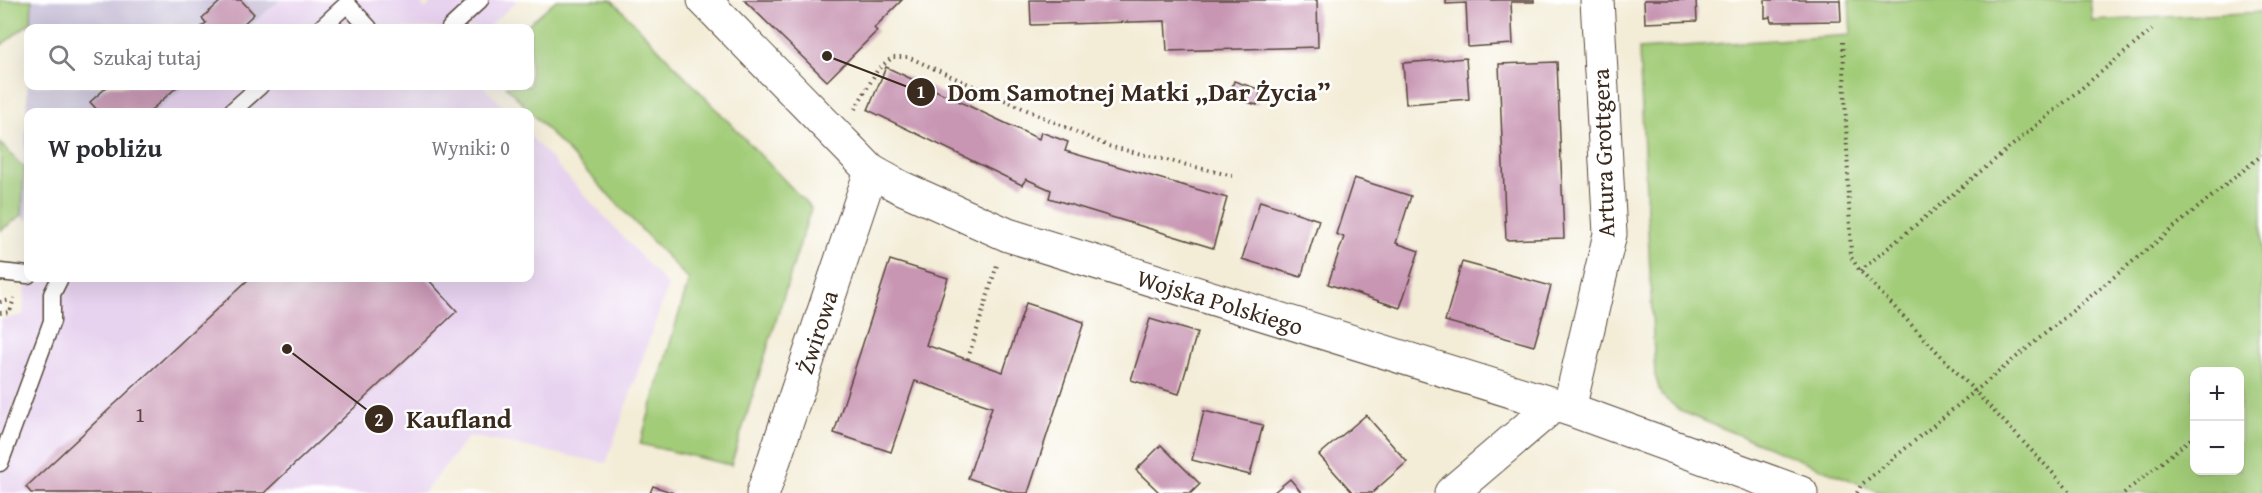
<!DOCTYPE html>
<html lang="pl">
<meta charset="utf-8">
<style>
:root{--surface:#fff;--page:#f2f2f3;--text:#2b2b33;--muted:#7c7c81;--line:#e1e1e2}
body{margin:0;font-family:"Gentium Book Plus",serif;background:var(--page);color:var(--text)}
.controls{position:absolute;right:18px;bottom:18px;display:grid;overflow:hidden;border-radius:12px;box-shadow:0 6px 24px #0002}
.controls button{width:54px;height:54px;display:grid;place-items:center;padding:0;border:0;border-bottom:2px solid var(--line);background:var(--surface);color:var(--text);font:30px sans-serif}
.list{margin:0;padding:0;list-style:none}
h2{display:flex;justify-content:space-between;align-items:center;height:78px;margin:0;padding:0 24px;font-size:26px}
h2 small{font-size:20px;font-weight:400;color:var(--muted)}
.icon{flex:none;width:33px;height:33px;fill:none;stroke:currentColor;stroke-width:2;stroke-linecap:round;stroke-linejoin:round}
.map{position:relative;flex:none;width:2262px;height:493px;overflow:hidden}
.search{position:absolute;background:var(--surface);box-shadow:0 6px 24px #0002;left:24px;top:24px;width:510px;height:66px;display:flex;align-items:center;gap:15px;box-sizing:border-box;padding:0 21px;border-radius:12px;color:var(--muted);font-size:22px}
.panel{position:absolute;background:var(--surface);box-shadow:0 6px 24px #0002;left:24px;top:108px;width:510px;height:174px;border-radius:12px}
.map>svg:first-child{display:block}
</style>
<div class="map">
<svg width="2262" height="493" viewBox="0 0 2262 493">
<rect width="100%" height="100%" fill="#fff"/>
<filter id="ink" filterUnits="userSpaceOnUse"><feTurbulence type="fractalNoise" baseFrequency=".0167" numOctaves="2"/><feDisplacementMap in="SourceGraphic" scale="12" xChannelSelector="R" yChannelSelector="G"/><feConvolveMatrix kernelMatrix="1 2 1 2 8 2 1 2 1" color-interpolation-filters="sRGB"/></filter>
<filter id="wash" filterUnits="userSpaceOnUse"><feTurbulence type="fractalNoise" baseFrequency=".008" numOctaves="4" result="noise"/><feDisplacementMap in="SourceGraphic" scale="24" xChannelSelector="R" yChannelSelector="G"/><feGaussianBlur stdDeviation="1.35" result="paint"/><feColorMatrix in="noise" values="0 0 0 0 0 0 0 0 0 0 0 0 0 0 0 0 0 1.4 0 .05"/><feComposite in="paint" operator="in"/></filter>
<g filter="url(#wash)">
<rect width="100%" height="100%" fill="#f3ecd6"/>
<g fill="#e7d2ef">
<polygon points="280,0 417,0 425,9 435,0 518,0 487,28 248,28"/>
<polygon points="185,86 483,86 508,112 155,112"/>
<polygon points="530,136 668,286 606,463 469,436 424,493 0,493 0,320 23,315 28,258 28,278 530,278"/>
</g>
<g fill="#c8bfd8">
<polygon points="32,0 280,0 248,28 31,28"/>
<polygon points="28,77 28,86 185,86 155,112 28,112 28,222 22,215"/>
</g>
<g fill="#a2cc78" stroke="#6e7b4b" stroke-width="1.5" fill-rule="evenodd">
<polygon points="0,0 32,0 31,22 0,46"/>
<polygon points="556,0 612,0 811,208 731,465 640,444 689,280 506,86 530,86 530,28 524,28"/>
<path d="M1849,0H2090L2092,21L2262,12V493H1882L1682,412L1661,395L1655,375L1639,49L1851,35ZM2194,372H2240V470H2194Z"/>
<polygon points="0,143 24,168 22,215 0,231"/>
</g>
<g id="blocks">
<g fill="#c895b2">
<polygon points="222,0 241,0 254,14 239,28 200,28 206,23 202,18"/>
<polygon points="744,0 902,0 874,28 877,31 827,81"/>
<polygon points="1030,0 1317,0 1318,47 1167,51 1165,21 1031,25"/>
<polygon points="1446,0 1534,0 1534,2 1511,2 1513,44 1468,47 1466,3 1446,4"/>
<polygon points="1644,0 1696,0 1697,21 1645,23"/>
<polygon points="1765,0 1840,0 1841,21 1771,22 1770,17 1765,18"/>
<polygon points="1466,58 1469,99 1406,104 1403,63"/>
<polygon points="1557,62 1564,238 1506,240 1499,64"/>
<polygon points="886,67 1039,139 1041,132 1068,142 1065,151 1227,198 1213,248 1049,198 1051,190 1026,179 1022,185 868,110"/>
<polygon points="1234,81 1261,90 1257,105 1229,97"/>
<polygon points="108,86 178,86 149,112 99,112 90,102"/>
<polygon points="1354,178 1411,196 1396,243 1419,251 1400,308 1328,284 1344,237 1336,234"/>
<polygon points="1260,201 1319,220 1301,277 1242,259"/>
<polygon points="890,260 948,278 926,345 1003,372 1026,303 1084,322 1028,493 1014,493 968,478 992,407 915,381 891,452 834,433"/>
<polygon points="1462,262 1551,286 1534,346 1445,321"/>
<polygon points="250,278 427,278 457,311 264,493 31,493 26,487"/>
<polygon points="1150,319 1197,333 1179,394 1131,380"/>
<polygon points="1204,411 1263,425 1250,475 1192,460"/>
<polygon points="1366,415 1407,462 1372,493 1353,493 1319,455"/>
<polygon points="1161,445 1200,484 1191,493 1160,493 1136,470"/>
<polygon points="1290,479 1302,493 1273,493"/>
<polygon points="653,486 674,493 650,493"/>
</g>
</g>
</g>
<g filter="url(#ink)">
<use href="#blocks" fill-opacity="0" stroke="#57473a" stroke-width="1.5"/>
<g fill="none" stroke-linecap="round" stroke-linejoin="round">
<g stroke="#57473a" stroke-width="19">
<g id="lane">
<polyline points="321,28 347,4 369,28"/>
<polyline points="450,28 480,0"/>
<polyline points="231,112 260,86"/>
<polyline points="0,272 28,275"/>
<polyline points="0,463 52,321 52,294 60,278"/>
</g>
</g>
<g stroke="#57473a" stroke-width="35">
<g id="street">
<polyline points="704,0 871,171 900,187 1008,235 1569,409 1801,493"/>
<polyline points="1569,409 1610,234 1597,0"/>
<polyline points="763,493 871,171"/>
<polyline points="1451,493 1554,405"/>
</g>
</g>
<g stroke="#57473a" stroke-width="4" stroke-dasharray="1.5 4.5" stroke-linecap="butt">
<polyline points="1843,42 1851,257 1860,271 2072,493"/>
<polyline points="855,109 878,69 893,57 908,57 1108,146 1233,176"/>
<polyline points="1860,271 2152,30"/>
<polyline points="0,302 11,300"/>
<polyline points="0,313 10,312 14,298"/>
<polyline points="968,359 997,265"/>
<polyline points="2240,399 2241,397"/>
<polyline points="1857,493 1861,485 2262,155"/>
<polyline points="2124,493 2194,436"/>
</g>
<use href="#lane" stroke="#fff" stroke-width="16"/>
<use href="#street" stroke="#fff" stroke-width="33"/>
</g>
</g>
<g text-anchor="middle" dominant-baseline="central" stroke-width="5" stroke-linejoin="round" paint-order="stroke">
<g font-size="21" fill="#5e4543">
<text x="140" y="414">1</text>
</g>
<g font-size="24" fill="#3b2a1e" stroke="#fff">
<text transform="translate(1603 153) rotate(-92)">Artura Grottgera</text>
<text transform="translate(1220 302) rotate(17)">Wojska Polskiego</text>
<text transform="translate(817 332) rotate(-72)">Żwirowa</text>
</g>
</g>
<path fill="none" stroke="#3b2a1e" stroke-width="2" d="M827 56L921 92M287 349L379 419"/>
<g fill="#3b2a1e" stroke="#fff" stroke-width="2">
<circle cx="827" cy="56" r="6"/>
<circle cx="287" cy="349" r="6"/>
<circle cx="921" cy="92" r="15"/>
<circle cx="379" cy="419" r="15"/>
</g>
<g font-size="18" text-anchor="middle" font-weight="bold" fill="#fff">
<text x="921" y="98">1</text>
<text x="379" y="426">2</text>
</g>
<g font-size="26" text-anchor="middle" font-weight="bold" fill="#3b2a1e" stroke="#fff" stroke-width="5" stroke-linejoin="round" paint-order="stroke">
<text x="1139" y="101">Dom Samotnej Matki „Dar Życia”</text>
<text x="459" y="428">Kaufland</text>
</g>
</svg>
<div class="controls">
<button>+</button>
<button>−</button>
</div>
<div class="search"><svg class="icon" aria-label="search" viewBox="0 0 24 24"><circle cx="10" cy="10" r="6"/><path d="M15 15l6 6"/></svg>Szukaj tutaj</div>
<section class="panel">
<h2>W pobliżu<small>Wyniki: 0</small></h2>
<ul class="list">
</ul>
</section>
</div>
